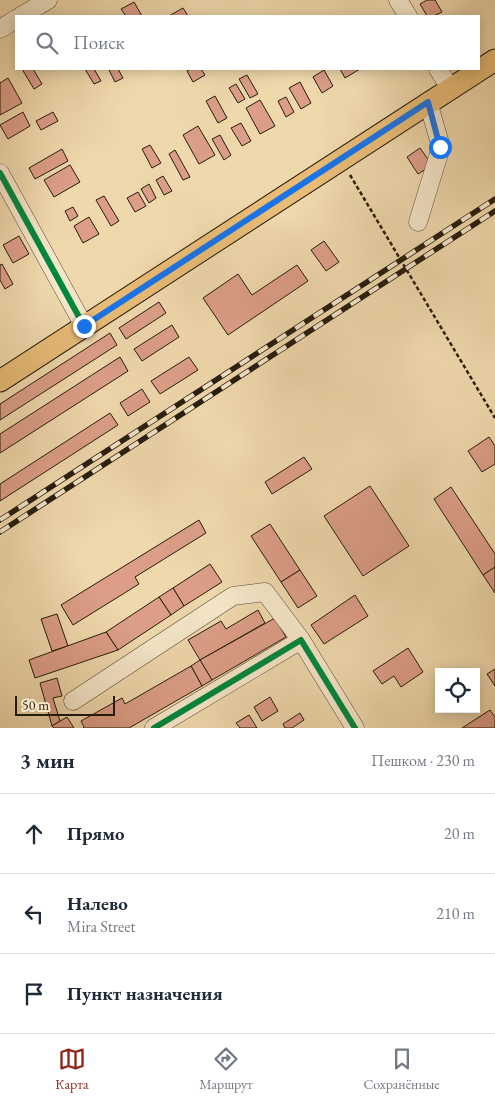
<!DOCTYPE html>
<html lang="ru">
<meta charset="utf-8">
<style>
:root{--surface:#fff;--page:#f2f2f3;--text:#1f2937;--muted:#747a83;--line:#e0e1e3;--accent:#8f2418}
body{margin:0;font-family:"EB Garamond",serif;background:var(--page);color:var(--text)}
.controls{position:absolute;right:15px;bottom:15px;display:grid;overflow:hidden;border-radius:0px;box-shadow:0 2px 12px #0003}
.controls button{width:45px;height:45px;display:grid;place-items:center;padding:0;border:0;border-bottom:1px solid var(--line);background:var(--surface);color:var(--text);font:25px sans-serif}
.scale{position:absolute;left:15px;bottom:12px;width:100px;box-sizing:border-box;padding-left:5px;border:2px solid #271c0d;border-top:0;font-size:14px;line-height:18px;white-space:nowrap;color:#271c0d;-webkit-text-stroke:4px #f5e6c9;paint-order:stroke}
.stop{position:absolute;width:15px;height:15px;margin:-11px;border:4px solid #1a73e8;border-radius:50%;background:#fff}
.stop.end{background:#1a73e8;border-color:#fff;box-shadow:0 1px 5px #0008}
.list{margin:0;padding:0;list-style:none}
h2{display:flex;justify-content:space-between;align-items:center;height:65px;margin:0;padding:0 20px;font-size:21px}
h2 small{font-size:16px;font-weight:400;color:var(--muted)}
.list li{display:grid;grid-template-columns:32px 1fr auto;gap:15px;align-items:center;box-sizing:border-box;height:80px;padding:0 20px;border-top:1px solid var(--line)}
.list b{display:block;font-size:19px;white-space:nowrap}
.list p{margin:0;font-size:16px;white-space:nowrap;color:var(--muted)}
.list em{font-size:16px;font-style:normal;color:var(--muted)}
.icon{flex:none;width:28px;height:28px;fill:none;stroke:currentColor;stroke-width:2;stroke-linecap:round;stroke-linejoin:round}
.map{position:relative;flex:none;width:495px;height:728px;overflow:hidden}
.search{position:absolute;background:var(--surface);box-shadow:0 2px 12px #0003;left:15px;right:15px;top:15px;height:55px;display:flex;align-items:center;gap:12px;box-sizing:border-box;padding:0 18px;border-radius:0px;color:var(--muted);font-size:19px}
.sheet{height:305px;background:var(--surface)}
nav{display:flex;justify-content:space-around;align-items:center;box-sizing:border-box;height:70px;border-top:1px solid var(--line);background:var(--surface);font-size:14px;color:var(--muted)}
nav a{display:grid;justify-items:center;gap:2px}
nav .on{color:var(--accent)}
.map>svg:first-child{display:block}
</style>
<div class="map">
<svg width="495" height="728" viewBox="0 0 495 728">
<rect width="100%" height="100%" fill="#efd8ac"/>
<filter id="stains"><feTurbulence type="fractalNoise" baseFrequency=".004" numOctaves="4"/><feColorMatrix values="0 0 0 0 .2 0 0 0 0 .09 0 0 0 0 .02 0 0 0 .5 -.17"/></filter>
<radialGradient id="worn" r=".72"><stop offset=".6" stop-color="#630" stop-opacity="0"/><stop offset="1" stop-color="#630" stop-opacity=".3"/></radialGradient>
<g fill="#dc9e87" stroke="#271c0d">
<polygon points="427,0 435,0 442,12 434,16 427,16 420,4"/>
<polygon points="134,2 142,16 126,16 121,9"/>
<polygon points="183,8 188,16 169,16"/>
<polygon points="22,69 33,69 42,84 34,89"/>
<polygon points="85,69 94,69 101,81 94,84"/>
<polygon points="112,69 118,69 123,78 115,82 109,70"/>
<polygon points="191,69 201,69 205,75 193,82 187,71"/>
<polygon points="340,69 360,69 345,78"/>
<polygon points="324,70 333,86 322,93 313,77"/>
<polygon points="247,75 258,94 250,98 239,79"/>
<polygon points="8,78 22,103 0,115 0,83"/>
<polygon points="300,82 311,103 301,109 289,88"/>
<polygon points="236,84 245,99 238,103 229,88"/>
<polygon points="215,96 227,118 218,123 206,101"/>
<polygon points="286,97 294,112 286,117 278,101"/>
<polygon points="260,100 275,126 260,134 246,108"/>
<polygon points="23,112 30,126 8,139 0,125"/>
<polygon points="53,112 58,121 41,130 36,121"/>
<polygon points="241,123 251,141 242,146 231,128"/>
<polygon points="198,126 215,155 199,164 183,135"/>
<polygon points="220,135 231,155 224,160 212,139"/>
<polygon points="150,145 161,163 152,168 142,149"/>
<polygon points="420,148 432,165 418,174 407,157"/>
<polygon points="62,149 68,161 35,179 29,168"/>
<polygon points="175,150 190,177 183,180 169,154"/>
<polygon points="70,165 80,182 54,197 44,180"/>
<polygon points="163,176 172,191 164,195 156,180"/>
<polygon points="149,184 156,198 149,203 141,189"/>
<polygon points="138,192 146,206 135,212 127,198"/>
<polygon points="104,196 119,221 111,226 96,200"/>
<polygon points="73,207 78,216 70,221 65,211"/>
<polygon points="89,217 99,234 83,243 74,226"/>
<polygon points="19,236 29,254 13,263 3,245"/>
<polygon points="324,241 339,262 326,271 311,250"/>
<polygon points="2,264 13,284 5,289 0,280 0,265"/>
<polygon points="297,265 308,281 228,335 203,298 238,274 252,295"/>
<polygon points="159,302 166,313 126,339 119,328"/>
<polygon points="172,325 179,337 142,361 134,349"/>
<polygon points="110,333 117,345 0,420 0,404"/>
<polygon points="120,357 128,371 0,453 0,434"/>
<polygon points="189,357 198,370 160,394 151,381"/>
<polygon points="142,389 150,402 128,416 120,403"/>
<polygon points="110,413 118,425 0,501 0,484"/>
<polygon points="489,437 495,446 495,464 482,472 468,451"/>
<polygon points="304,457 312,469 272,494 265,482"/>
<polygon points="370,486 409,546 363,576 324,516"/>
<polygon points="451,487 495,554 495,567 483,575 434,499"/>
<polygon points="199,520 206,533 135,577 139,584 73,625 61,605"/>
<polygon points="270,524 300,570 281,582 251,536"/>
<polygon points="210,564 222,582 184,606 173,588"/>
<polygon points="495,567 495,593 483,575"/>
<polygon points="300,570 317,596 298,608 281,582"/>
<polygon points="173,588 184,606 171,615 159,597"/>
<polygon points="355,595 368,616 324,644 311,625"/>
<polygon points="159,597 171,615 118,650 106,632"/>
<polygon points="258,610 265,623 200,660 188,640 221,621 226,629"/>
<polygon points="57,614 68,646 52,651 41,619"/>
<polygon points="275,618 286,637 212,680 200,660"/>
<polygon points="106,632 118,650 35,678 29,660"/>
<polygon points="408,648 423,672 401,687 394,676 382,684 373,671"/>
<polygon points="200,660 212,680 202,686 191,666"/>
<polygon points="191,666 202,686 129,728 83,728 84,727 81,721 122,698 125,704"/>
<polygon points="495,669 495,686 487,674"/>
<polygon points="57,678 62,696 53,698 60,721 52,726 40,683"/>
<polygon points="270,697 278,711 262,721 254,707"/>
<polygon points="490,710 495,717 495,728 462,728"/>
<polygon points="300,713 304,720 292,728 285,728 283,724"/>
<polygon points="249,715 257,728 240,728 236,723"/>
<polygon points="67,717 74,728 54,728 52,726"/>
</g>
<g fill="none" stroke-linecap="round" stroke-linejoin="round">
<g stroke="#594b35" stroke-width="19">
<g id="minor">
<polyline points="398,0 408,16"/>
<polyline points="21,16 48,0"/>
<polyline points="0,29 16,19"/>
<polyline points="438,69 450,88"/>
<polyline points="0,173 84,326"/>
<polyline points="418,222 441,147 428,102"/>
<polyline points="73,701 233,596 265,592 301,640 355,728"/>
<polyline points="154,728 301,640"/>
</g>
</g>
<g stroke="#271c0d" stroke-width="23">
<polyline id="major" points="0,381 495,60"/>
</g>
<polyline stroke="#271c0d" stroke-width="2.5" stroke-dasharray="4 2.5" stroke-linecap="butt" points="350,175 495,418"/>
<use href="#minor" stroke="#f5e6c9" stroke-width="18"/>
<use href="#major" stroke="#e8bc76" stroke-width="21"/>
<g stroke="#271c0d" stroke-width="5.5">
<g id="rail">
<polyline points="0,520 495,199"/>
<polyline points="0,532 495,211"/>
</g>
</g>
<use href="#rail" stroke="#f5e6c9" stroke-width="4" stroke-dasharray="11" stroke-linecap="butt"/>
<g stroke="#f5e6c9" stroke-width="9">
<g id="cycleway">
<polyline points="0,173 84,326"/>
<polyline points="154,728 301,640 355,728"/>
</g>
</g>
<use href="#cycleway" stroke="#00873e" stroke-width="6"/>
</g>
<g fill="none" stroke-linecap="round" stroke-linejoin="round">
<polyline stroke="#1a73e8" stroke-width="6" points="84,326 428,102 440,147"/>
</g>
<rect width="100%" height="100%" filter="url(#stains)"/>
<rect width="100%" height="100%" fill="url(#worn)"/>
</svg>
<div class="controls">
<button><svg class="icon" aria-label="locate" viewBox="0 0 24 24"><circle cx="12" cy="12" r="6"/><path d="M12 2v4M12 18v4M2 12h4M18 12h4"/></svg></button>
</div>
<div class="scale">50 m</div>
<div class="stop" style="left:440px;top:147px"></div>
<div class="stop end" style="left:84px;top:326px"></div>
<div class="search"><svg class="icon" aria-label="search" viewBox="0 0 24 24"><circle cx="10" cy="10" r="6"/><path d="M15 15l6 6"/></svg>Поиск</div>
</div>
<section class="sheet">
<h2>3 мин<small>Пешком · 230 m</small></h2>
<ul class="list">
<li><svg class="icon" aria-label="ahead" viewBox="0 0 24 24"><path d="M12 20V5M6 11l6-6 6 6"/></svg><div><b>Прямо</b></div><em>20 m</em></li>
<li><svg class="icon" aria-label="left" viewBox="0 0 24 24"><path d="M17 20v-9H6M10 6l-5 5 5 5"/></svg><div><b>Налево</b><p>Mira Street</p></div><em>210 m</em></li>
<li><svg class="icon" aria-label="arrive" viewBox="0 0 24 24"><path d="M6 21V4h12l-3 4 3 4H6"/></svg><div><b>Пункт назначения</b></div></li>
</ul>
</section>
<nav>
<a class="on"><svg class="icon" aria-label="map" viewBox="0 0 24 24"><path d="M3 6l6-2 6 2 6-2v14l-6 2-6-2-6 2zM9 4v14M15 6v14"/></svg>Карта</a>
<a><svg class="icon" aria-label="directions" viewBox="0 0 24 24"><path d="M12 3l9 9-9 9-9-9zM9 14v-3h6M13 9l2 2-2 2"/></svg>Маршрут</a>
<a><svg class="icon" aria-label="saved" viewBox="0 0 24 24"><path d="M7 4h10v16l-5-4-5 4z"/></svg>Сохранённые</a>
</nav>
